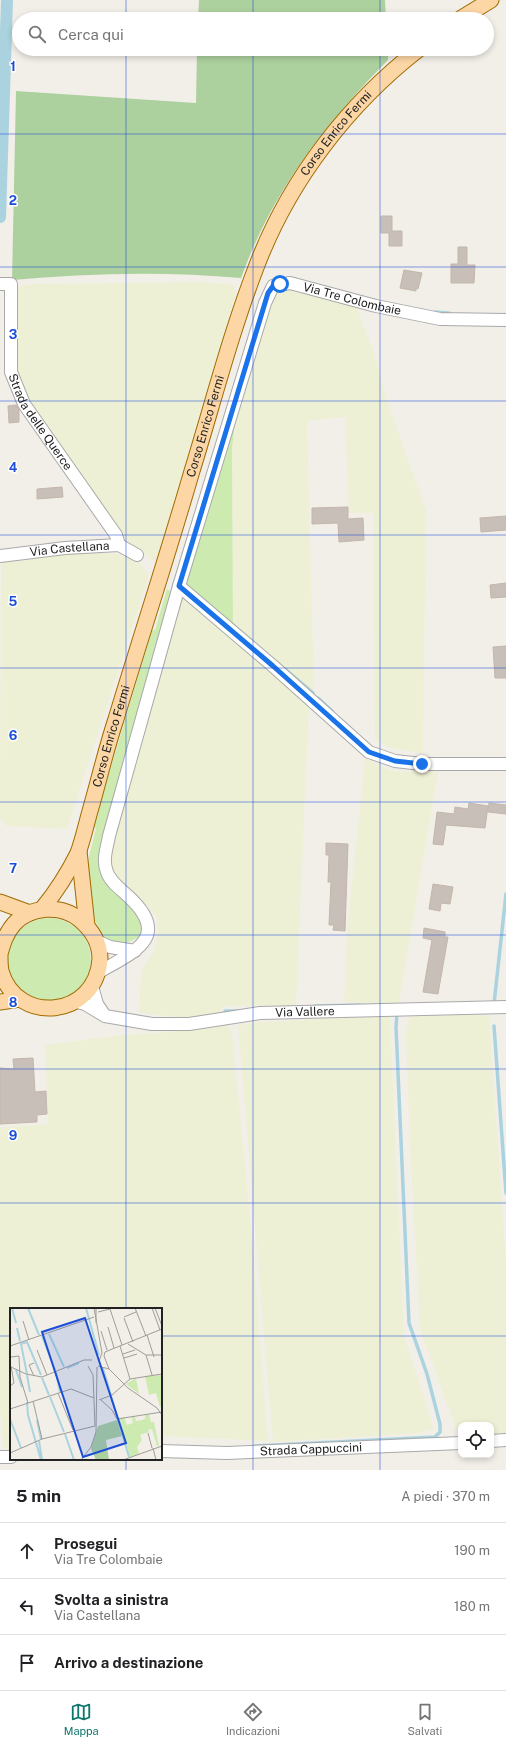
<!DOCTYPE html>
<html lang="it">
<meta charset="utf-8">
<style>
:root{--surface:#fff;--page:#f2f2f2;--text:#202124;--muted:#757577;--line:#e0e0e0;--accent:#0f766e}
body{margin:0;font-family:"Public Sans",sans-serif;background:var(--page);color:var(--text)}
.controls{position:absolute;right:12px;bottom:12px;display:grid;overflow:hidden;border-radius:8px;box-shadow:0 2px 6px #0003}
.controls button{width:36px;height:36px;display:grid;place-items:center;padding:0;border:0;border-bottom:1px solid var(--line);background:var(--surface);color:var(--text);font:20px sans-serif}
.stop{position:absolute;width:12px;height:12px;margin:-9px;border:3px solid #1a73e8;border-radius:50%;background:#fff}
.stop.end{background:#1a73e8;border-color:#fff;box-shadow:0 1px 4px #0008}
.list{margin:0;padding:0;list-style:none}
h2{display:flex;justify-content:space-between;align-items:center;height:52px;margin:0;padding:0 16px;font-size:17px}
h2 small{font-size:13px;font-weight:400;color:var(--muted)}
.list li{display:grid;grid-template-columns:26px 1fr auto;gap:12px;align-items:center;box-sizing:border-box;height:56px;padding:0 16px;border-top:1px solid var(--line)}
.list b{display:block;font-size:15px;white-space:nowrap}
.list p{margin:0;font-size:13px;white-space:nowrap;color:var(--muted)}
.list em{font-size:13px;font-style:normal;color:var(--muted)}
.icon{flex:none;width:22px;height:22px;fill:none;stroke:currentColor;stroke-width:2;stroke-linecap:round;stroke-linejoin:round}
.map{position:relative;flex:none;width:506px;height:1470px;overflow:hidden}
.search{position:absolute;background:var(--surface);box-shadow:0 2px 6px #0003;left:12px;right:12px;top:12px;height:44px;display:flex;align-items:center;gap:10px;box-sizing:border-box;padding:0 14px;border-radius:22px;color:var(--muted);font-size:15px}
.sheet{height:220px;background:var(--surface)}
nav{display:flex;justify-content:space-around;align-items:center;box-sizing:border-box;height:56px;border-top:1px solid var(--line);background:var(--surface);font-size:11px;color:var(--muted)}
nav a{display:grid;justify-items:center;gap:2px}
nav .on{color:var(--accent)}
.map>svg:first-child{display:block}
</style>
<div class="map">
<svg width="506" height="1470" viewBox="0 0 506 1470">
<rect width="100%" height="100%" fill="#f2efe9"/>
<g fill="#eef0d5">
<polygon points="201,282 234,285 236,294 161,551 157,560 154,561 133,547 121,534 33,408 24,391 17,373 16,287 32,284"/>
<polygon points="283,290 289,290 356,305 376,360 385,394 426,511 423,753 407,751 388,747 375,739 373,513 349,513 345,417 307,421 314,688 309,692 233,627 232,448 235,423 271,300 276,292"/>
<polygon points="79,552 115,554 137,560 149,575 67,829 6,826 0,817 1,561"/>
<polygon points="183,599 189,600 309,702 296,1005 225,1006 216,1013 188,1018 139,1013 141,972 155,949 158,932 157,918 148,906 120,881 113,872 109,856 180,601"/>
<polygon points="365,758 392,771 438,772 399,1004 344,1002 347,932"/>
<polygon points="466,1014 489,1016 506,1264 506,1436 491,1436 491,1425 461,1425 461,1434 457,1431 420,1329 410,1147 406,1034 409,1017"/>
<polygon points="390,1016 404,1336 434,1429 421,1433 273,1442 238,1025 260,1022"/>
<polygon points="227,1025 232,1033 251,1226 268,1441 161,1436 161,1309 11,1309 11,1451 8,1450 3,1446 0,1409 0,1128 48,1124 45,1045 123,1035 170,1032"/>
</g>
<g fill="#cdebb0">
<polygon points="235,423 232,448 233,627 187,585 186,578"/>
<path d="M167,589L172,592L100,864C102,884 118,896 132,909C135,913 140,916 141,921C143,927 141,932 139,937L125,944L111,942L103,936L95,921L86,885V869L96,828L93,827L152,630H155Z"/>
<circle cx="49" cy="960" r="42"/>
</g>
<g fill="#add19e">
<polygon points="199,0 385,0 386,19 198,19"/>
<path d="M197,49H388V60C324,125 272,192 241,278C165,271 87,273 12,280L16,91L196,103Z"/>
</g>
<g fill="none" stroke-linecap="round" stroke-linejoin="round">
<g stroke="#aad3df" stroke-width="3.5">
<polyline points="435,312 449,313"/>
<polyline points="285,669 313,693"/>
<polyline points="318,698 332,711"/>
<polyline points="494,1004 506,894"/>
<polyline points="315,1006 360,1005"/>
<polyline points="225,1011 239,1011"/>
<polyline points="494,1026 506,1193"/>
<polyline points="255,1446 435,1437 440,1432 440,1424 427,1374 409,1323 396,1027 397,1013"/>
</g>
<polyline stroke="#aad3df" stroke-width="12" points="0,217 7,0"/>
</g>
<g fill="#c7bfb8" stroke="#c4b6ab">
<polygon points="381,216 392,216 392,231 402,231 402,246 389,246 389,233 381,233"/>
<polygon points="458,247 467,247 467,265 475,265 474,283 451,283 451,264 458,264"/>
<polygon points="404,270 422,273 418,289 416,288 416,291 400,288"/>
<polygon points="16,405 19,410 19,422 9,423 8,406"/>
<polygon points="62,487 63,497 37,499 37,489"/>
<polygon points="348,507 348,519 363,518 364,540 339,542 338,523 312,524 312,508"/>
<polygon points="506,516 506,530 481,532 480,518"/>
<polygon points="506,583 506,597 491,598 490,585"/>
<polygon points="506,646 506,678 495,678 493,647"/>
<polygon points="469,803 488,806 485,828 446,825 443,845 433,844 437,812 454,814 455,807 468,809"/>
<polygon points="489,803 506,805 506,814 488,812"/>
<polygon points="326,843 348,844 345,931 333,930 334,925 329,925 331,882 328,882 329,855 326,855"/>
<polygon points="433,884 453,887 450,904 441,903 440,911 429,909"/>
<polygon points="424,928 445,932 445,937 448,937 438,994 423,992 432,940 423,938"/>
<polygon points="33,1058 35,1092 46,1091 47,1114 37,1115 37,1122 0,1124 0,1068 14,1069 13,1059"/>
</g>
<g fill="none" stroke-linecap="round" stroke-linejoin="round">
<g stroke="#a9a9a9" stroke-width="14">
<g id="minor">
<path id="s1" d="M0,284H11V372L24,404L116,535L119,545"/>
<path id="s2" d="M0,556L65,548L119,545L137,555"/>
<polyline points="179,586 273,666 369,752 395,761 422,764 506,764"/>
<polyline points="97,941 110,947 135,951"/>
<path id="s3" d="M99,972C134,952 172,937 129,897C122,890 110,882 107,872C102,860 107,848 109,836L179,586L265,303L273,286L290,283L376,306L440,319L506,320"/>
<polyline points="92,986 97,1004 103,1013"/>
<path id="s4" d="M76,1002L85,1004L105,1016L152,1024H189L260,1013L506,1007"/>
<polyline points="491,1441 506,1440"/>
<path id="s5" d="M161,1451L227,1453L461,1443"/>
<polyline points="0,1457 11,1457"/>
</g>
</g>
<g stroke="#a06b00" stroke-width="17">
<g id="major">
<polyline points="460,19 491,0"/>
<polyline points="79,851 87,926"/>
<polyline points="0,902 30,913"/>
<path id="s6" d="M42,909C56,892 68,873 78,853C83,840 86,825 90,811C99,780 106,749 116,719C141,636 168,554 192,471C213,403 231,332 257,265C289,181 348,104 419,49"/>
<path d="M0,954C3,943 6,933 14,924C30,906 62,904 80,920C92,930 100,943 100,959C96,1018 17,1026 1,971C0,966 0,961 0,956"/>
<polyline points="0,1002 20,999"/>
</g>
</g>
<use href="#minor" stroke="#fff" stroke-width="12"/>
<use href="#major" stroke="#fcd6a4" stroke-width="15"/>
</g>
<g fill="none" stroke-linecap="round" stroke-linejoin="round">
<polyline stroke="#1a73e8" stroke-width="5" points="280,284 273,286 268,293 179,586 273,666 369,752 395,761 422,764"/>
</g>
<path fill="none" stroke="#1d4ed8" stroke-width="1" stroke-opacity="0.55" d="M126,0V19M253,0V19M380,0V19M126,49V1309M253,49V1470M380,49V1470M0,134H506M0,267H506M0,401H506M0,535H506M0,668H506M0,802H506M0,935H506M0,1069H506M0,1203H506M0,1336H11M161,1336H506M126,1459V1470"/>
<g text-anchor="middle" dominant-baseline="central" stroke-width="3" stroke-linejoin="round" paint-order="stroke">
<g font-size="12" fill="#222" stroke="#fff">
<text stroke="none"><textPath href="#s6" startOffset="836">Corso Enrico Fermi</textPath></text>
<text stroke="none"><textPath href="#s3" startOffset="832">Via Tre Colombaie</textPath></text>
<text stroke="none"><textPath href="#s1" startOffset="157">Strada delle Querce</textPath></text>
<text stroke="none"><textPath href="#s6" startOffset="512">Corso Enrico Fermi</textPath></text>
<text stroke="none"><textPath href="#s2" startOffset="70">Via Castellana</textPath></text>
<text stroke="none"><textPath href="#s6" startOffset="188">Corso Enrico Fermi</textPath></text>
<text stroke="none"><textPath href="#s4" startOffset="234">Via Vallere</textPath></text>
<text stroke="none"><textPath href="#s5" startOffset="150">Strada Cappuccini</textPath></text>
</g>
</g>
<g transform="translate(10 1308)">
<rect width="152" height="152" fill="#f2efe9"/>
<path d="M152,67V98L150,99L146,85L139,87L135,68ZM126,70L129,86L116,76ZM139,106L141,114H144L149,138H147L142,121L138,122L139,124L130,127L132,132L127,139L129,146L120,149L109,111L114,109L117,117L123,115L121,108H125L126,113L132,112L135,111V107Z" fill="#cdebb0"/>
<path d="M107,112L112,128L96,132L99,152H86L81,141L88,118Z" fill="#add19e"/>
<path fill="none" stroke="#aad3df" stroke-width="2" d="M2,0L6,15M18,0L29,27M76,0L89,47M7,20L10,33M39,26L54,59M32,28L45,62M57,60L69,55M93,60L119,149M6,62L12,79M46,64L50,84M17,66L11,36L17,34L31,67M17,67L20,84M32,70L39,87M40,89L54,124M17,94L18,107L31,152M0,111L11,140M27,112L31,131M55,126L64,152M29,133L32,152"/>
<path fill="none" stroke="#9f9d99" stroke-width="1" d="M84,0L92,45L89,53M125,0L136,28M142,0L150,22M145,0L152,18M100,1L112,37M88,4L100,1M114,9L126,4M114,10L123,34M13,13L19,32M86,15V0M98,19L104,40M91,23L97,42M137,27L144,49M118,36L136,47H152M0,38L84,9M110,38L120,71M27,42L37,67M113,46L125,42M136,47L142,67M1,49L9,48L10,69L18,95M114,50L127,46M88,58L99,61L118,80L147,100L152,107M1,59L16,66L32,69L74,52H82M99,61L94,48L95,44L152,21M24,68L19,57L24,55M0,78L4,75L1,58M48,85L63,122M89,92L102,87L120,71L152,66M91,92L102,102L107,111L152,104M23,93L32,131M0,101L61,81L84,90M138,125L142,140M143,140L146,152M0,145L32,131L85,118L83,67L78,58M71,152L81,139L86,124L87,59M113,152L152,138"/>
<path fill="#1d4ed8" fill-opacity="0.15" stroke="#1d4ed8" stroke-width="2" d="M75,10L116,135L73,149L32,24Z"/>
<rect width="152" height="152" fill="none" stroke="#222" stroke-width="2"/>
</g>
<g font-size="13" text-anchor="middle" font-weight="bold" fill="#1d4ed8" stroke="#fff" stroke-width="3" stroke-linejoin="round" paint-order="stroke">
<text x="13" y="71">1</text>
<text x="13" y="205">2</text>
<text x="13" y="339">3</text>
<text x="13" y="472">4</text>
<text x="13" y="606">5</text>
<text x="13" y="740">6</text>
<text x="13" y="873">7</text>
<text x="13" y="1007">8</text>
<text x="13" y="1140">9</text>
</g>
</svg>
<div class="controls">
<button><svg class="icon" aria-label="locate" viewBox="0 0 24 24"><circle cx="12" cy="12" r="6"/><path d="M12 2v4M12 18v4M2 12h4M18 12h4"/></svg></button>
</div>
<div class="stop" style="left:280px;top:284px"></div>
<div class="stop end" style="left:422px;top:764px"></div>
<div class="search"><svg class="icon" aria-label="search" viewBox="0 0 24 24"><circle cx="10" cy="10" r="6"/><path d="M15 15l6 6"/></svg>Cerca qui</div>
</div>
<section class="sheet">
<h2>5 min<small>A piedi · 370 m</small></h2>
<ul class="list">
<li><svg class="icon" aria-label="ahead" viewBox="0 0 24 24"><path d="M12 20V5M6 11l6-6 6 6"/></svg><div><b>Prosegui</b><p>Via Tre Colombaie</p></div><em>190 m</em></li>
<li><svg class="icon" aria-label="left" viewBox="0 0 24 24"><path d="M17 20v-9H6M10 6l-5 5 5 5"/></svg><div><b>Svolta a sinistra</b><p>Via Castellana</p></div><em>180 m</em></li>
<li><svg class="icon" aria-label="arrive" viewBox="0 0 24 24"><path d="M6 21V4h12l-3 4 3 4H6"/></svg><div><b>Arrivo a destinazione</b></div></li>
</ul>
</section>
<nav>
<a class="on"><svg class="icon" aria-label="map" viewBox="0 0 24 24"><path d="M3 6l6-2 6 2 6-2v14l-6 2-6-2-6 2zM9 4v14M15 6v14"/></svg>Mappa</a>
<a><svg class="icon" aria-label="directions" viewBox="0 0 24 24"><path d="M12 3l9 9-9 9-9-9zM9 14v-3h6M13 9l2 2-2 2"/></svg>Indicazioni</a>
<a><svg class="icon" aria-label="saved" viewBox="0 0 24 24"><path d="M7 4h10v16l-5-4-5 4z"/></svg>Salvati</a>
</nav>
